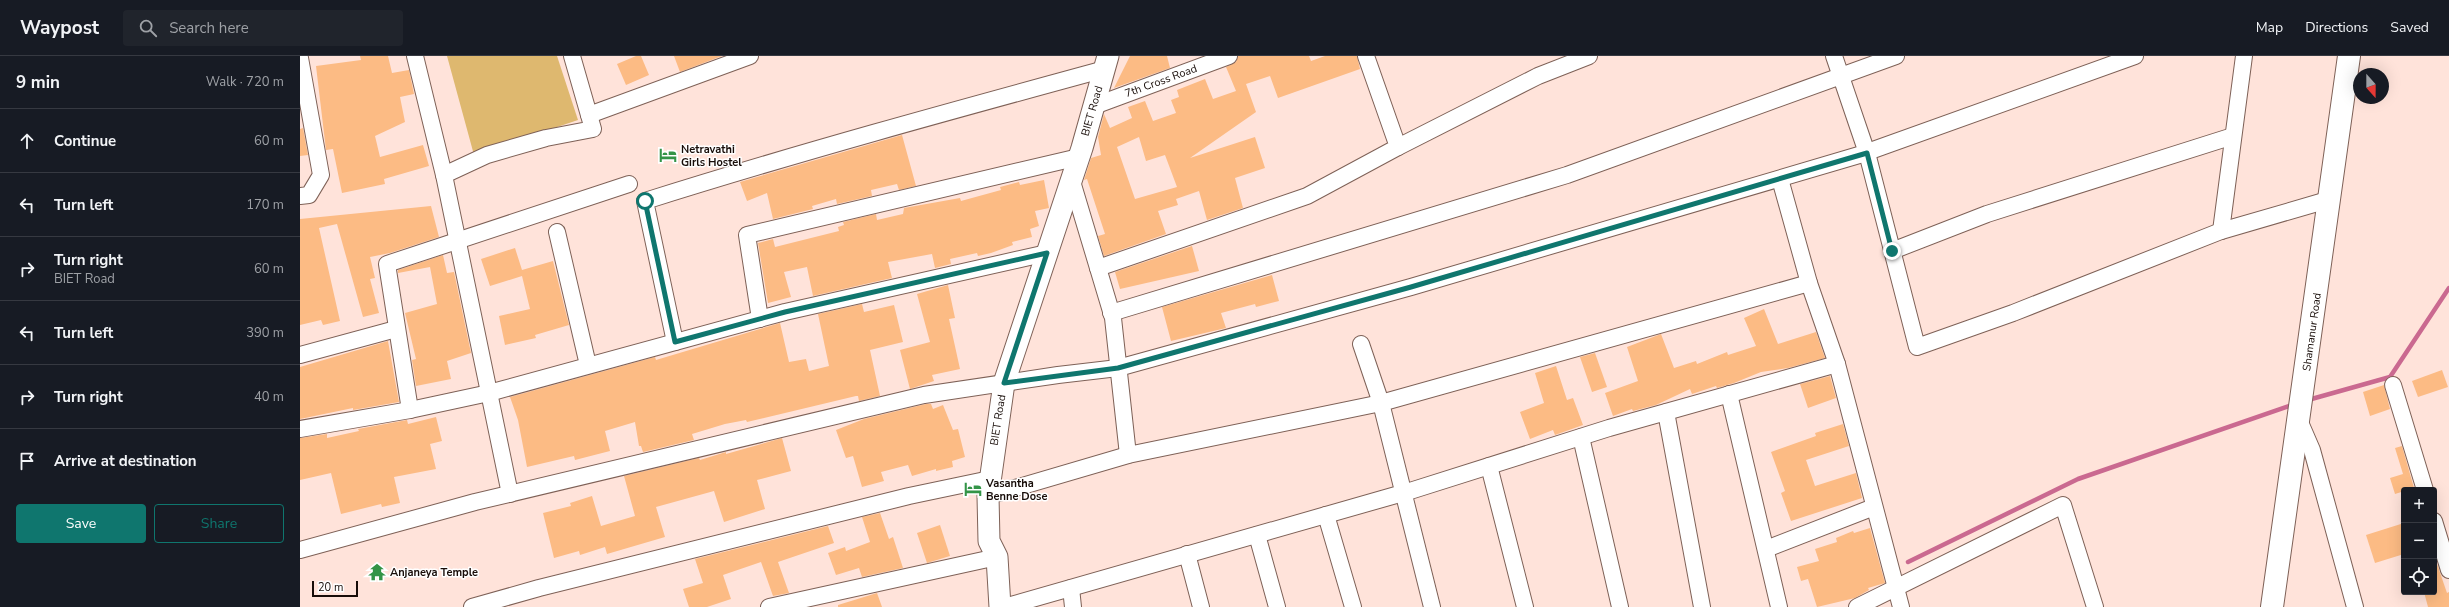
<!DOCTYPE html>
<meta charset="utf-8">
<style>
:root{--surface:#171b24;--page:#20242c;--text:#f1f3f6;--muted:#9ea1a6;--line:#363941;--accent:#0f766e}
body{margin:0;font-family:"Nunito Sans",sans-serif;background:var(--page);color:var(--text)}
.controls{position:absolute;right:12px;bottom:12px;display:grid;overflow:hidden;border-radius:4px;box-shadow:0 4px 16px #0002}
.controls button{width:36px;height:36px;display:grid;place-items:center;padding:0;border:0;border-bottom:1px solid var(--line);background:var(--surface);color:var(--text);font:20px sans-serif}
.compass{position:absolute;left:2053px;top:12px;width:36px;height:36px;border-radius:50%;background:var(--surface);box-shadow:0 4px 16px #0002;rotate:159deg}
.scale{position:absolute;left:12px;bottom:10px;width:46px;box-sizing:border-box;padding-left:4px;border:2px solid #180d09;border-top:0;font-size:11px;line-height:14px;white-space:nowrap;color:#180d09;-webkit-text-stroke:3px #fff;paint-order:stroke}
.stop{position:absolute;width:12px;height:12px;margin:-9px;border:3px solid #0f766e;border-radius:50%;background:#fff}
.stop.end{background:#0f766e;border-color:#fff;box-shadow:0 1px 4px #0008}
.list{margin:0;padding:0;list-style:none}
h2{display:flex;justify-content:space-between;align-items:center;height:52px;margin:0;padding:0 16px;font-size:17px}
h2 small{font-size:13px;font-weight:400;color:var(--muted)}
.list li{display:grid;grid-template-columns:26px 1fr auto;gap:12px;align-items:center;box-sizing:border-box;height:64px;padding:0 16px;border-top:1px solid var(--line)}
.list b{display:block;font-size:15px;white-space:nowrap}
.list p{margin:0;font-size:13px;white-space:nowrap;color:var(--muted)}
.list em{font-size:13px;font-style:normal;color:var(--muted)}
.actions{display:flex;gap:8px;padding:12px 16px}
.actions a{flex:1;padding:9px 0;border:1px solid var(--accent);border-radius:4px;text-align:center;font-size:14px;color:var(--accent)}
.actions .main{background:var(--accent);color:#fff}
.icon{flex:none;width:22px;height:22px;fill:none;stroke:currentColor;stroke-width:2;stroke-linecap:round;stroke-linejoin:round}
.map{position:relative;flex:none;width:2149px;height:551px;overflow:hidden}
header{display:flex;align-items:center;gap:24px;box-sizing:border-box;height:56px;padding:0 20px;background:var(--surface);border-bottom:1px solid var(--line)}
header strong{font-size:19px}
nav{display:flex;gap:22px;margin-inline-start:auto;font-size:14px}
.search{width:280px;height:36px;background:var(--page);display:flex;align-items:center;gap:10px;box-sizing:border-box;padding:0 14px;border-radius:4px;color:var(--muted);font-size:15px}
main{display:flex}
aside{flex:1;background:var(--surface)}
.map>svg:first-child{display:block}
</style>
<header>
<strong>Waypost</strong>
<div class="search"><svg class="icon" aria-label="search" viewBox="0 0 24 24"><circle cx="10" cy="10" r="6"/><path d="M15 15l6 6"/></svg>Search here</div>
<nav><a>Map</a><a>Directions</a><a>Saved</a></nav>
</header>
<main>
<aside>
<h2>9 min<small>Walk · 720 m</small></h2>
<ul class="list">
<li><svg class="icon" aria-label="ahead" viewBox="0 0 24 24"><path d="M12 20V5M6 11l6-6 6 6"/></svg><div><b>Continue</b></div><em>60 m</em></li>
<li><svg class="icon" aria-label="left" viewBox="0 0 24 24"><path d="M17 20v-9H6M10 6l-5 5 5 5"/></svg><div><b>Turn left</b></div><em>170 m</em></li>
<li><svg class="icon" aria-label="right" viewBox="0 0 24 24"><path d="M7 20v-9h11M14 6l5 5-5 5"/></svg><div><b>Turn right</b><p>BIET Road</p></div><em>60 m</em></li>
<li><svg class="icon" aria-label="left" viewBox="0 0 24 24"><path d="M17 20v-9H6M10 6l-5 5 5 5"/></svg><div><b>Turn left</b></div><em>390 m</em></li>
<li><svg class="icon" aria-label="right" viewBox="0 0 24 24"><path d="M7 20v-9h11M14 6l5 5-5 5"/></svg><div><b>Turn right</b></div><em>40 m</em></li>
<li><svg class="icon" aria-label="arrive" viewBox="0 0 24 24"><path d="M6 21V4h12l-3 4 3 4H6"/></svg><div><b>Arrive at destination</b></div></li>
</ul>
<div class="actions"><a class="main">Save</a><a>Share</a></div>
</aside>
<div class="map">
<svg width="2149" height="551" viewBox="0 0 2149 551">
<rect width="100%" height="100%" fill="#ffe3da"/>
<polygon fill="#deb86f" points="147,0 257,0 278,64 174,99"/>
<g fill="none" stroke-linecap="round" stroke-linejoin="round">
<g stroke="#ca6990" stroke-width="4.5">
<polyline points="2008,344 2090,321 2149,232"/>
<polyline points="1608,506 1778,423 1995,348"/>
</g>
</g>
<g fill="#fcbb84" fill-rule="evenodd">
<polygon points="60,0 88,0 92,17 109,14 114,38 100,41 105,66 75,80 80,101 123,89 129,110 84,123 85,128 42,137 33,93 26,94 16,10 61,4"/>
<polygon points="336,0 341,0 349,19 326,29 317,8"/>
<polygon points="374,0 422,0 380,16"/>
<polygon points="830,0 867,0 870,12 814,32"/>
<path d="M938,0H1009L1011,5L1025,0H1057L1060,13L978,42L970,20L946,28L956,56L890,102L955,81L965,112L935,122L943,152L907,164L899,135L876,143L878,149L858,155L866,178L804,200L798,180L805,178L787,123L784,124L791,102L801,99L798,81L804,58L810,72L832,62L828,51L845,45L853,65L876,57L871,44L879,41L877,34L905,23L913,43L936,35L926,11L936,6ZM839,81L846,105L865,99L877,131L835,143L817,91Z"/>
<polygon points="3,72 8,99 0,100 0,73"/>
<polygon points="602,79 616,130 599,134 597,128 571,134 572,140 537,148 536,143 512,150 513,153 473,163 467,137 447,145 440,126"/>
<polygon points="744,124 749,152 735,155 739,170 730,173 732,181 712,186 713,189 691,197 678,200 677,197 650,203 651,208 635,212 632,198 588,206 592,222 513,240 507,211 484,216 491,241 468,247 458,187 473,183 475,191 539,175 538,171 544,169 543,166 576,158 577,164 603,158 604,152 660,142 661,145 701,134 700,131 719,126 720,129"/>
<polygon points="131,150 139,181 90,197 70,201 75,222 70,223 79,257 63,261 37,168 19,172 40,265 23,269 21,264 0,269 0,163"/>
<polygon points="892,190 899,215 820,233 815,216"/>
<polygon points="215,192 222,214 253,205 269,269 235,279 236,282 205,289 199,260 230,253 222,220 190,230 181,203"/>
<polygon points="143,199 147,217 154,216 171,297 147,305 151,323 116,330 112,304 116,303 105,257 137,248 130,211 98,217 98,214"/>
<polygon points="972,219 979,245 956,251 955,248 921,257 926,272 871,285 862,251"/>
<polygon points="648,229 655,262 649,263 660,313 632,319 634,325 610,333 600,294 630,286 617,238"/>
<polygon points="562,248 564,256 594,249 603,286 570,294 580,340 559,345 558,340 556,340 447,366 446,364 425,368 392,378 394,384 343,396 341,390 339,390 335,366 305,375 310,395 275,404 274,400 227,411 218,364 210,341 355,301 356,304 480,267 489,306 506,303 509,315 529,310 518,258"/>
<polygon points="1464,253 1478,288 1516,276 1525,302 1488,312 1461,316 1434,327 1417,332 1416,330 1392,338 1390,333 1356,349 1333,355 1332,353 1313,360 1305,337 1338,325 1327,291 1361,278 1374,312 1396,305 1397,308 1427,296 1428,299 1456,290 1444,262"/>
<polygon points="88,285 99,346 53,354 53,352 0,363 0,311"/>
<polygon points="1295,297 1307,331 1292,336 1280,301"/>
<polygon points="1256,310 1267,344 1273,342 1283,369 1255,379 1253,374 1230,383 1220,356 1244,347 1235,317"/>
<polygon points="2142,314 2148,331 2118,341 2112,325"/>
<polygon points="1530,320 1536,342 1508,352 1500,328"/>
<polygon points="2084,329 2090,353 2070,360 2063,336"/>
<polygon points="626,348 631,348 633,353 643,349 653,374 658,373 665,401 652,405 653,411 636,415 636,413 612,420 608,409 581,416 584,425 562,431 553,400 546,402 536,374 564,363"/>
<polygon points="136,361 142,385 130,388 136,413 94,421 100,447 82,451 81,448 41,458 31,417 0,424 0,382 27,378 27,382 59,375 58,373 107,364 108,368"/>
<polygon points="1543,368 1549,390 1506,404 1515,430 1556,417 1562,442 1491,465 1481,437 1485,435 1471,396 1516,380 1515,377"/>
<polygon points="482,382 491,415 457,424 465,453 424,466 414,435 356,451 365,481 307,498 305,491 280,499 279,495 254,502 243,457 271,450 270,447 292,440 301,470 335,460 324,420 399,402 400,404 426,396 426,398"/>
<polygon points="2102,390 2114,432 2095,438 2090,422 2103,418 2095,392"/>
<polygon points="580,457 589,483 593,481 603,512 562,521 559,512 536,519 528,497 545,491 546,495 570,486 562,461"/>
<polygon points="2104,467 2104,498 2075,507 2066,479"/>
<polygon points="640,469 650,500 627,507 617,477"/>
<polygon points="528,470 534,487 478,506 489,537 473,540 461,506 423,519 431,543 407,551 389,551 383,533 403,527 395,503"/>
<polygon points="1570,472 1585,527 1568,532 1569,534 1555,542 1517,551 1508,523 1501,525 1497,511 1519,505 1515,493 1537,486 1536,482 1553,475 1554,477"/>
<polygon points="2134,505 2136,505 2147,537 2149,536 2149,551 2128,551 2124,536 2134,536"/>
<polygon points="577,537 582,551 538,551 538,549"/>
</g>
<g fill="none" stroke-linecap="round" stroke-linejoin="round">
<g stroke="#7e6157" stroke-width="18">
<g id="minor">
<polyline points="115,0 144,119 210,438"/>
<polyline points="1534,0 1567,97 1617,291 1713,257 1921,175 2031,143"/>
<polyline points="0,2 21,119 9,139 0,140"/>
<polyline points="794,50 929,0"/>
<polyline points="289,59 450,0"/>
<polyline points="1098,91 1238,20 1289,0"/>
<polyline points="144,119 187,99 246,82 293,73 272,0"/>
<polyline points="771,122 813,262 828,399"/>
<polyline points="1480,123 1509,227 1537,308 1601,551"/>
<polyline points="1921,175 1944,0"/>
<polyline points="257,176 288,309"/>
<polyline points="1592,195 1687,158 1933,80"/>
<polyline points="798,212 1007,140 1098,91 1066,0"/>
<polyline points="811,257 1267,119 1596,0"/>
<polyline points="460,263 447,179 779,101"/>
<path d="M375,286L345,145C497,97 651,55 805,13"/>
<polyline points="1061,288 1081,347 1132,551"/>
<polyline points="0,299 96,273"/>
<polyline points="2093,329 2125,434"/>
<polyline points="1429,338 1479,551"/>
<polyline points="110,354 87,208 329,128"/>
<polyline points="1366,356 1402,551"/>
<polyline points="1999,364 2012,394 2055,551"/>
<polyline points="0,373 110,354 189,337 485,256 747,197"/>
<polyline points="1281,381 1320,551"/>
<polyline points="1189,410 1225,551"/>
<polyline points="688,440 828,399 1081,347 1509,227"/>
<polyline points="1026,459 1053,551"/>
<polyline points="2134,465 2149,514"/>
<polyline points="957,479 977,551"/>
<polyline points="1466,493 1574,451"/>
<polyline points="0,494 175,446 624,339 758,319 818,312 1111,231 1559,99 1835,0"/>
<polyline points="887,498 901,551"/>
<polyline points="771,532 773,551"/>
<polyline points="172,551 239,532 609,440 690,423"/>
<polyline points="469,551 697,501"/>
<polyline points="704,551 1110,435 1309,372 1537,308"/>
<polyline points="1557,551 1763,449 1795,551"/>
</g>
</g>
<g stroke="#7e6157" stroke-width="23">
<polyline id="tertiary" points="700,551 697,501 689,485 688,440 704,327 782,92 808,0"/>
</g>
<g stroke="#7e6157" stroke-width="24">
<polyline id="secondary" points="1972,551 2049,0"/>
</g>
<use href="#minor" stroke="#fff" stroke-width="16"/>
<use href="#tertiary" stroke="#fff" stroke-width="21"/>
<use href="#secondary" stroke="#fff" stroke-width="22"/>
</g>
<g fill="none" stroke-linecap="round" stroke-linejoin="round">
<polyline stroke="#0f766e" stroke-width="5" points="345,145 375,286 485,256 747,197 704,327 818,312 1111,231 1567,97 1592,195"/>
</g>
<defs>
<g id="hotel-bare" transform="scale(1.38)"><path d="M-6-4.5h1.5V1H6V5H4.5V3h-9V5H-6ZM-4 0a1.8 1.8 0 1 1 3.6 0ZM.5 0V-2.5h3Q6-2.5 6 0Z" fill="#339447" stroke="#fff" stroke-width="2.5" paint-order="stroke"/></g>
<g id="temple-bare" transform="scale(1.38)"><path d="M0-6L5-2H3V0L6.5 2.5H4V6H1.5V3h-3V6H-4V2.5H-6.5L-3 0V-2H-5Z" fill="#339447" stroke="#fff" stroke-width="2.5" paint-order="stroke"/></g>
</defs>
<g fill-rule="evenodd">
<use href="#hotel-bare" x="368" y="99"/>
<use href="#hotel-bare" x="673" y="433"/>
<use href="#temple-bare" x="77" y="516"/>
</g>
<g text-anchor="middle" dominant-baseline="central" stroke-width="3" stroke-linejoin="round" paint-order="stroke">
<g font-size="11" fill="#180d09" stroke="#fff">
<text transform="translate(861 25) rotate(-20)">7th Cross Road</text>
<text transform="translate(792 55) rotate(-74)">BIET Road</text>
<text transform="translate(2012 276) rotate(-82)">Shamanur Road</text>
<text transform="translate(698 364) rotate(-81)">BIET Road</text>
</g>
<g font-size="11" font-weight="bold" fill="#180d09" stroke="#fff" text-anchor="start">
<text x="381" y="93">Netravathi<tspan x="381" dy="13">Girls Hostel</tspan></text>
<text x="686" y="427">Vasantha<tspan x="686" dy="13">Benne Dose</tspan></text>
<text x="90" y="516">Anjaneya Temple</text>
</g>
</g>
</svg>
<div class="controls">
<button>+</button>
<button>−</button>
<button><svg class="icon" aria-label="locate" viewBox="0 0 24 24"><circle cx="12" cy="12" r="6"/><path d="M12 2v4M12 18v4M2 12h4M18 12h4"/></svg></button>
</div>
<svg class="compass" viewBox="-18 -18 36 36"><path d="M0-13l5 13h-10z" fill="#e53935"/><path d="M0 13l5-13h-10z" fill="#9ea1a6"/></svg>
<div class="scale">20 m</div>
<div class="stop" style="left:345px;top:145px"></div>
<div class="stop end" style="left:1592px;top:195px"></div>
</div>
</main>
